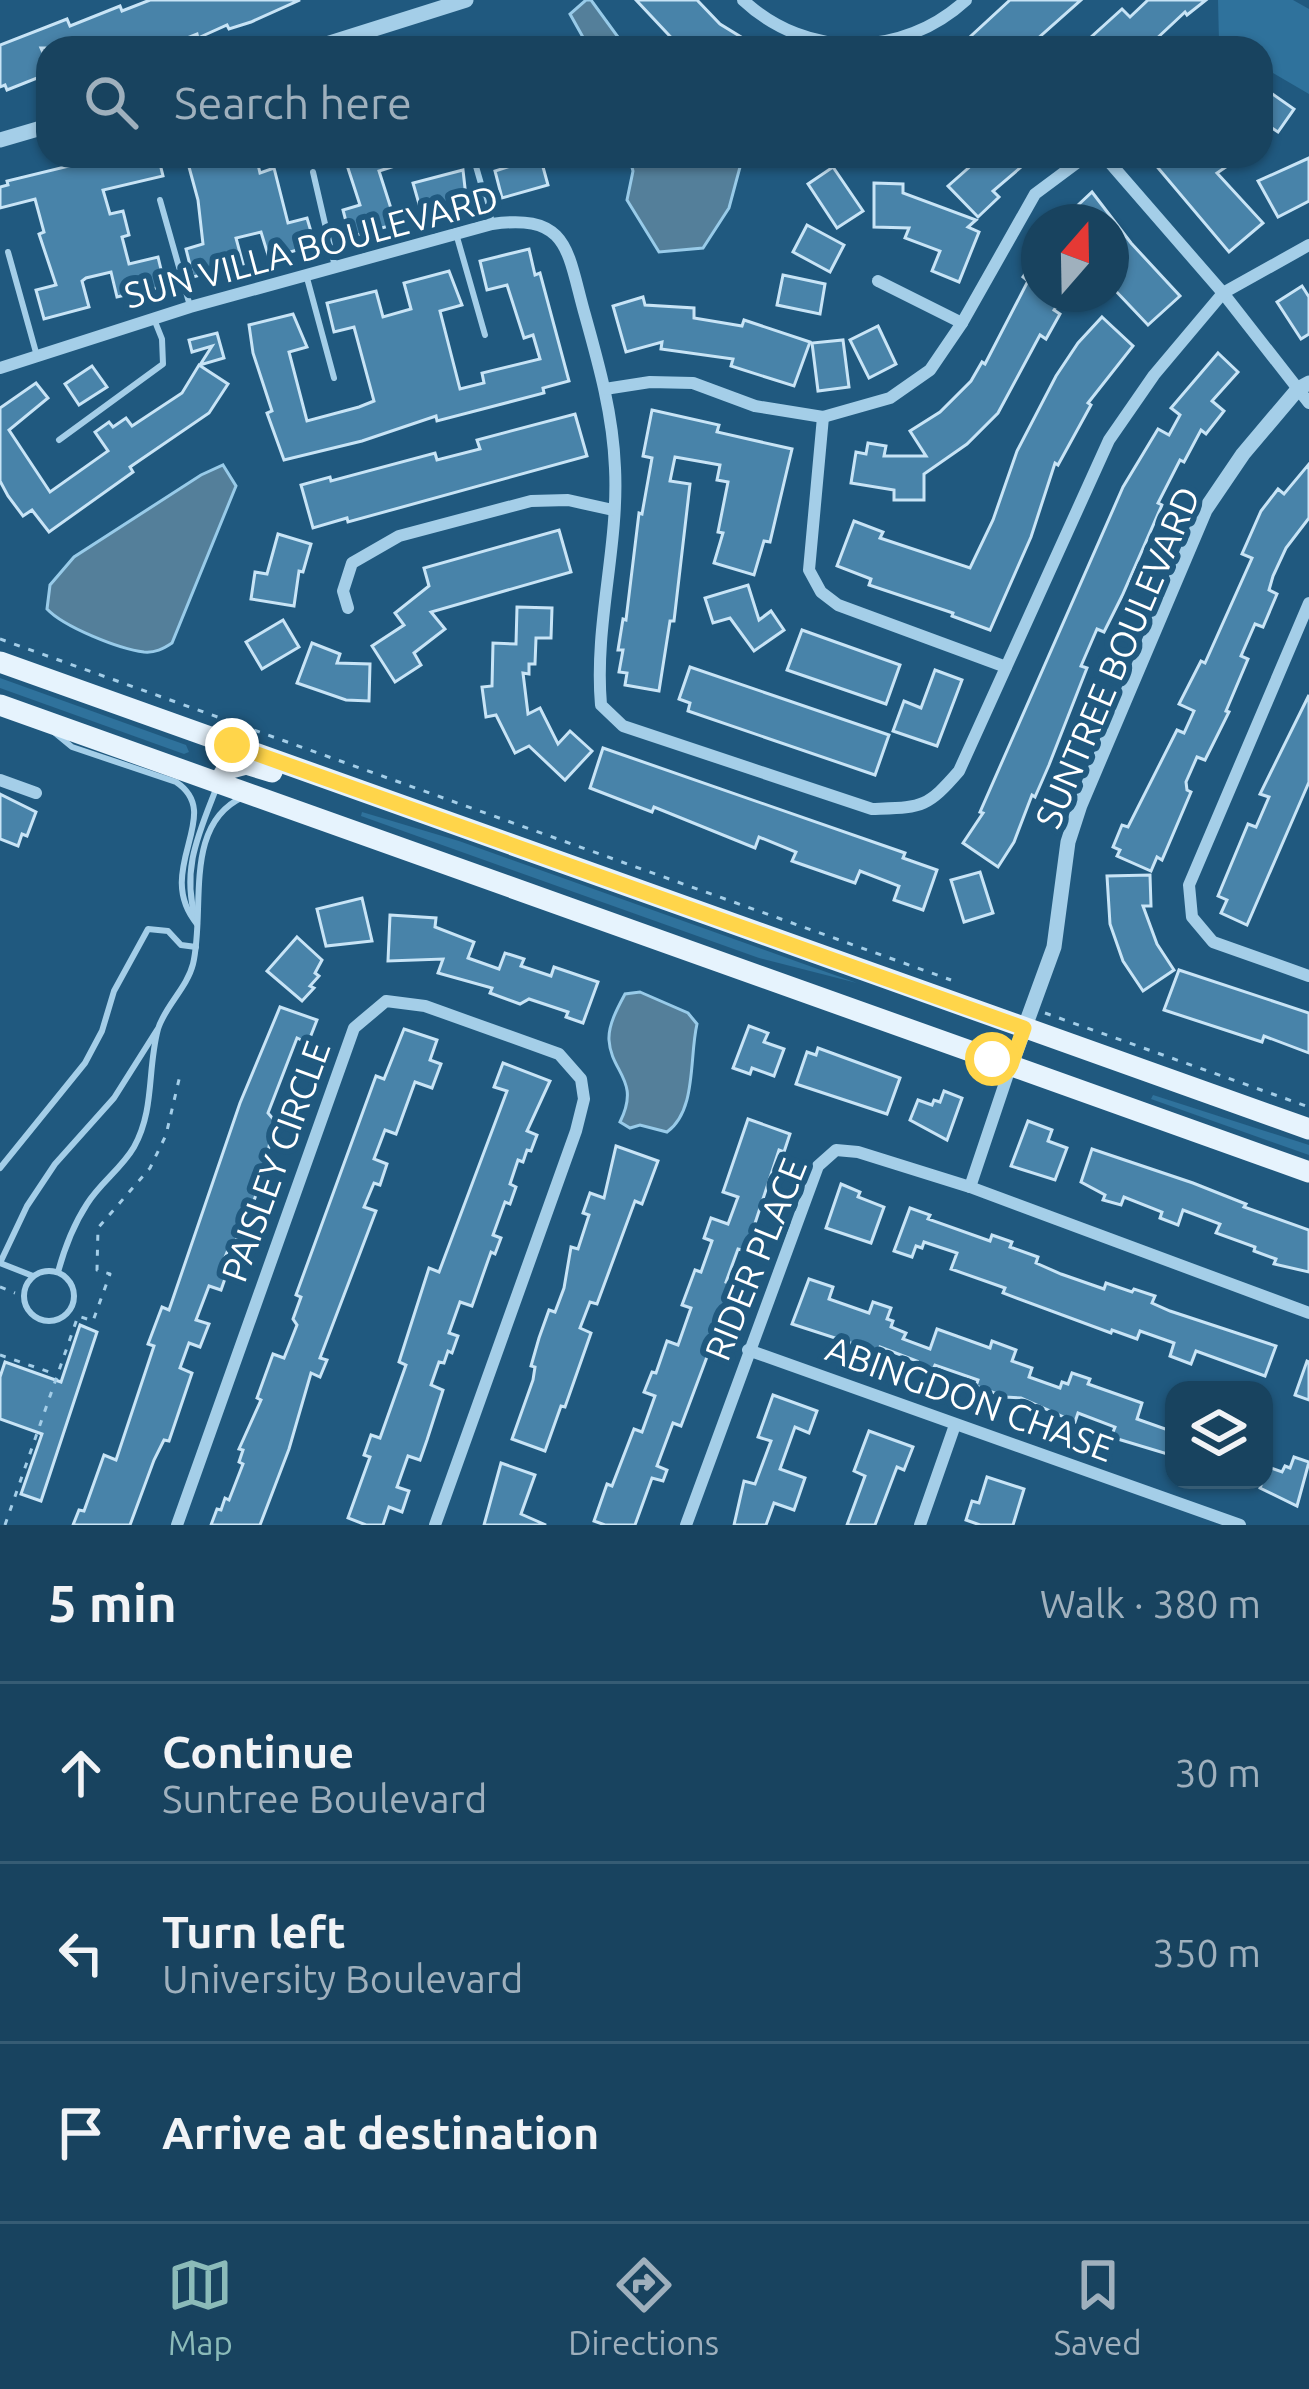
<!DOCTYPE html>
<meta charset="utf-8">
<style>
:root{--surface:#18435f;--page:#254e68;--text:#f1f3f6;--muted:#9fb0bd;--line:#365c74;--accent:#8bbbb9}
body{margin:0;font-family:Ubuntu,sans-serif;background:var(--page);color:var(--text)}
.controls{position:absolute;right:36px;bottom:36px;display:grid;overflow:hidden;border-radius:24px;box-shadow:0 3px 9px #0004}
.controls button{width:108px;height:108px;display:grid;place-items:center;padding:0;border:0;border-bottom:3px solid var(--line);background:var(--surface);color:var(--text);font:60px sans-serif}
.compass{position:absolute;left:1021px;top:204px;width:108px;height:108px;border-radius:50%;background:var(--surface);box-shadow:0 3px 9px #0004;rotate:20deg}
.stop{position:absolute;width:36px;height:36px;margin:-27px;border:9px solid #ffd54a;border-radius:50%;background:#fff}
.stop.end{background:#ffd54a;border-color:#fff;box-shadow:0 3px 12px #0008}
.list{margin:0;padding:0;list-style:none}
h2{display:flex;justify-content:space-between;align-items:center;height:156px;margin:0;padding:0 48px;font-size:51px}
h2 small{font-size:39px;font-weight:400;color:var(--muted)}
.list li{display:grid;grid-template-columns:78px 1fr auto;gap:36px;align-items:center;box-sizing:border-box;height:180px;padding:0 48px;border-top:3px solid var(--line)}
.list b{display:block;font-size:45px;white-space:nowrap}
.list p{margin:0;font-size:39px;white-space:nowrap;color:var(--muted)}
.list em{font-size:39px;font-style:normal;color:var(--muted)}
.icon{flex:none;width:66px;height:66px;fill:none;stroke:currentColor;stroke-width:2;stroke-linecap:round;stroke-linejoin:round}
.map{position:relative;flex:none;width:1309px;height:1525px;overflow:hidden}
.search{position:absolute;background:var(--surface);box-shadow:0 3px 9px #0004;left:36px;right:36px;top:36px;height:132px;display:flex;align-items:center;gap:30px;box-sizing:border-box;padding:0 42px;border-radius:36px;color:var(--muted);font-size:45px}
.sheet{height:696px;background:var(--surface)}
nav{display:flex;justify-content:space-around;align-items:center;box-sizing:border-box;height:168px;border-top:3px solid var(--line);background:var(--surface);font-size:33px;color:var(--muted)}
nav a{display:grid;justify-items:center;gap:6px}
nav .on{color:var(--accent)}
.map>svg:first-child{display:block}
</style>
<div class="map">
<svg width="1309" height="1525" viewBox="0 0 1309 1525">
<rect width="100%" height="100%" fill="#20597f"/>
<g fill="#2f729c">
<polygon points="1218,0 1293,0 1309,9 1309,94 1261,66 1261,48 1230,48 1219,42"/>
<polygon points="0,678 186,745 189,752 184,754 0,688"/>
<polygon points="362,812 459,841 857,983 759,958 361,816"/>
<polygon points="1153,1095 1309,1145 1309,1155 1151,1099"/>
</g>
<g fill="#547f9a" stroke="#98cbe9" stroke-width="3">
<polygon points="586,0 591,0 626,48 589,48 570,14"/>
<polygon points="629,156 743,156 729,208 703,248 659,252 627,200 633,171"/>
<path d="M223,465L236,486L172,643C163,649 155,653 144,652C119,649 64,627 47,609L50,585L74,557L201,475Z"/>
<path d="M640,992L688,1013L697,1024C689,1058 697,1110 667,1132L640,1125L630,1128L620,1122C641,1080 611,1073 609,1040C608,1025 618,1007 625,994Z"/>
</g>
<g fill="#4883a9" stroke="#c8e4f6" stroke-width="3">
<polygon points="150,0 300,0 251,22 229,29 227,25 198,38 197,34 162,48 41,48 48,64 48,78 38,82 37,78 7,90 5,85 0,87 0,45 67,19 70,26 120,6 122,11"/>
<polygon points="636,0 697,0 720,24 759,48 681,48"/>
<polygon points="1010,0 1081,0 1027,48 958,48"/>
<polygon points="1148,0 1206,0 1187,15 1185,12 1153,42 1159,48 1079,48 1122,9 1130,17"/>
<polygon points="1261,86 1294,109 1278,132 1261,121"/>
<polygon points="110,156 158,156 163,176 103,190 110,214 123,211 129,235 122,237 129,264 158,257 165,286 117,297 111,272 86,278 82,281 89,307 44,319 36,290 56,285 39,234 44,232 35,199 0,208 0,187 8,185 7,181"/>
<polygon points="186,156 256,156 260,173 274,168 288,223 307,218 315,245 269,258 261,232 236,238 243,264 193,277 186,249 203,244 198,200"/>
<polygon points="344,156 417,156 417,159 379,171 396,224 350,237 343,210 360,205"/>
<polygon points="515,156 540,156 548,185 502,198 495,171 517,164"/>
<polygon points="982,156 1034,156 993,191 999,197 978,217 948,186"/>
<polygon points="1148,156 1242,156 1217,173 1263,223 1229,252"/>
<polygon points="1309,158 1309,201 1278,217 1258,181"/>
<polygon points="833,167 863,211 837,228 808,184"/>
<polygon points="463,170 467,206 423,218 413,183"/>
<polygon points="874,183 903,184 903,193 976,220 968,227 979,232 959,282 932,271 940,251 905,238 909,228 874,227"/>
<polygon points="1092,192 1131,243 1180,296 1148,325 1111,286 1111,222 1060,222"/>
<polygon points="807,225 844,245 830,272 793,252"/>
<polygon points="529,249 535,275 540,273 569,381 543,388 544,393 437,421 436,416 362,441 284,460 267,413 272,411 253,353 249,325 293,314 307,347 289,352 307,421 359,407 374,401 354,327 334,332 327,303 376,291 383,317 411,309 404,283 449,271 462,305 440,311 460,389 484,383 482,373 540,359 533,335 524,338 507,285 487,290 480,261"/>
<polygon points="1039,254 1039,294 1065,294 1054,310 1060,314 1046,339 1040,335 998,413 967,444 924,474 924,500 894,500 894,490 851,483 856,452 866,454 868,443 886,446 884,456 926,456 910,431 940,412 971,381 982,362 985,364 1028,281 1023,277"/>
<polygon points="783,275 825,284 820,314 777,305"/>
<polygon points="1302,286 1309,297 1309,334 1301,339 1277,302"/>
<polygon points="643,297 645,305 694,308 694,318 742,326 744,320 810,342 794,386 731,366 733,359 661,349 662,342 626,352 613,306"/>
<polygon points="1102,317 1133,346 1088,403 1091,405 1058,465 1055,463 1031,537 990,630 952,616 953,613 869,585 871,579 837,566 854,521 883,532 880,538 970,568 993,520 1017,451 1056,376 1078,343"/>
<polygon points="878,326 896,364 869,378 850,340"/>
<polygon points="217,333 224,358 200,365 212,346 192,352 189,340"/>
<polygon points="843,340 849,387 818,391 812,343"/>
<polygon points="1218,353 1238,372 1212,401 1224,411 1206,434 1201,430 1184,462 1180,460 1158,503 1162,505 1122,596 1104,632 1097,629 1081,666 1087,668 1049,765 1035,797 1032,795 1014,842 998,867 963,843 983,813 980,812 1123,487 1158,429 1169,435 1180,415 1171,408"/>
<polygon points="199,365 228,384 209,413 130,467 133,472 49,532 32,510 23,516 8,496 0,481 0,408 36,383 48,398 9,430 50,492 108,451 95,432 109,422 113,427 126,418 132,426 182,393"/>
<polygon points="92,366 107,387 79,405 65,384"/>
<polygon points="652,410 719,425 717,432 792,449 770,542 764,541 754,575 714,563 723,533 718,532 728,482 717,480 720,465 675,457 670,481 690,484 674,621 670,621 659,691 625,685 627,673 619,672 623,650 618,650 623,619 626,620 639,513 642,514 652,458 643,456"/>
<polygon points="575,414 587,456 348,522 347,518 313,528 301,485 330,477 331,481 435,453 437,460 480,449 477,440"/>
<polygon points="1309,464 1309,518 1286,548 1273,576 1269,590 1277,594 1263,627 1255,624 1241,656 1248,659 1226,711 1229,712 1205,760 1197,757 1186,782 1187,790 1191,792 1162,860 1157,857 1151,871 1117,856 1120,850 1113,847 1122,825 1128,827 1177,730 1184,733 1194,711 1179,704 1201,661 1205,663 1252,558 1242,554 1261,511 1278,489 1284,494"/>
<polygon points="559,530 571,572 431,612 445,629 414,653 421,665 395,682 372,646 404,625 395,613 429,586 424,568"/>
<polygon points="278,534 311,544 303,572 299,571 294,606 251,599 255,572 267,574"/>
<polygon points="748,585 759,620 771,611 784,630 754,651 730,618 713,623 705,598"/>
<polygon points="517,607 552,608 551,638 536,638 535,664 529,664 529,674 523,673 528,714 540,708 558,744 570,731 592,751 565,780 529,746 515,753 496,715 486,717 482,687 492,686 493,643 516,644"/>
<polygon points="283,620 299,647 262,669 246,642"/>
<polygon points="802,630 900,665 886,704 787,670"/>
<polygon points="312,643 340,654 337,663 370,664 369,701 346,700 297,683"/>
<polygon points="690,667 889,735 875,775 688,711 690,703 679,699"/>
<polygon points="935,670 962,680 937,746 893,731 904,701 921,708"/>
<polygon points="1309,695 1309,782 1247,925 1221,913 1227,900 1218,896 1248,824 1256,827 1269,797 1260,794"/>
<polygon points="603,748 905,853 903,858 937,870 923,910 894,900 899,886 860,871 855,883 792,861 796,852 759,837 755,848 654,807 652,812 590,788"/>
<polygon points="0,794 36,812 27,836 22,834 18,846 0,839"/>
<polygon points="980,872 993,913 964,922 951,880"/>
<polygon points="1150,875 1151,906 1143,906 1157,944 1174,970 1143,991 1123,961 1110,924 1107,876"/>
<polygon points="362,898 372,941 326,946 317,909"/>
<polygon points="390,915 436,918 435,927 474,942 468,958 499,969 505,953 524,959 521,966 551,976 554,967 598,982 583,1023 566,1017 568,1012 529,999 520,1004 490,993 492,988 438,973 443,959 388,961"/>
<polygon points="297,937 322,960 315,973 319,976 310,986 314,988 302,1001 267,971"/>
<polygon points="1179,970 1309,1013 1309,1053 1264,1036 1262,1042 1164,1010"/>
<polygon points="280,1007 317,1020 308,1043 297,1038 268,1113 274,1120 265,1168 242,1236 238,1234 234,1246 230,1245 221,1267 228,1270 221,1290 209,1286 196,1320 209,1324 200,1347 189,1343 180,1368 192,1373 169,1441 164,1440 154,1460 130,1525 73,1525 79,1510 84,1511 104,1455 116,1460 154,1346 148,1344 162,1307 169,1310 240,1103"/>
<polygon points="749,1026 768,1033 764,1042 784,1049 774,1076 752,1068 750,1074 733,1068"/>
<polygon points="404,1029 437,1040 430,1060 441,1064 432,1088 415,1082 396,1134 385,1130 374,1159 387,1164 380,1185 374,1183 364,1207 376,1211 320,1358 327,1360 320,1377 311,1373 289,1449 260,1525 211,1525 217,1509 221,1510 225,1498 229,1500 243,1464 239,1462 243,1450 239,1449 261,1400 257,1398 273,1354 284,1358 297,1325 293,1319 301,1297 296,1295 376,1076 384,1079"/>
<polygon points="818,1048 900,1078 887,1114 796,1084 807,1052 816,1055"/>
<polygon points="503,1063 550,1081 527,1131 537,1135 531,1151 527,1150 523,1162 518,1160 510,1184 516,1187 510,1204 505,1202 493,1235 501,1238 495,1254 491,1252 472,1306 460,1302 449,1333 458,1336 452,1353 448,1351 444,1363 439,1362 431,1385 443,1390 427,1440 420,1460 408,1456 397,1487 409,1491 402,1512 389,1507 383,1525 366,1525 348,1518 370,1457 364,1455 371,1435 380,1438 406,1365 399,1362 429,1268 439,1272 507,1091 494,1087"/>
<polygon points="944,1091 962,1098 947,1140 910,1120 918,1100 932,1105 934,1100 940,1102"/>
<polygon points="748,1119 790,1134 784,1152 779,1150 746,1251 738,1249 726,1282 734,1285 681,1426 673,1423 657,1466 667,1470 663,1481 652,1478 635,1525 605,1525 594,1521 607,1484 612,1486 634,1429 642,1432 655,1396 644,1392 652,1372 656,1373 667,1341 678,1345 691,1308 682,1305 695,1270 701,1272 712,1241 704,1238 711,1218 728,1224 738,1197 723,1192"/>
<polygon points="1028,1121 1052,1130 1048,1141 1067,1148 1055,1180 1011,1166"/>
<polygon points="616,1146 658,1161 642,1204 635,1201 597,1304 590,1302 580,1328 591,1333 565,1407 561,1406 545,1451 512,1439 533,1380 535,1367 531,1366 539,1338 549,1310 555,1312 564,1288 571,1247 578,1249 589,1215 583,1213 590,1193 604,1198"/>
<polygon points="1092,1149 1193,1183 1246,1204 1244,1207 1309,1230 1309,1272 1274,1264 1276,1259 1254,1251 1255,1247 1216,1233 1220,1224 1183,1210 1178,1225 1160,1218 1162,1212 1124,1197 1121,1205 1103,1200 1105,1195 1081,1182"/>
<polygon points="841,1184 860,1192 858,1197 884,1207 871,1243 826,1228"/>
<polygon points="910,1208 930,1215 928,1219 990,1241 992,1235 1012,1242 1010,1247 1038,1257 1036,1263 1061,1274 1104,1289 1106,1283 1132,1292 1134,1289 1155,1296 1152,1303 1170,1311 1276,1346 1265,1376 1196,1351 1191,1364 1170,1356 1174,1343 1140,1331 1137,1339 1112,1330 1111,1333 1003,1293 1005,1288 951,1269 957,1253 924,1242 922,1248 916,1246 912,1257 894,1251"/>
<polygon points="809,1279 833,1287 829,1299 869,1313 873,1302 891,1308 887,1319 893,1321 891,1327 906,1333 903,1339 930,1349 937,1329 990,1348 992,1341 1016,1350 1012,1361 1032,1368 1029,1377 1060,1388 1062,1382 1068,1384 1072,1373 1090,1379 1088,1384 1142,1403 1137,1419 1174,1432 1174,1456 1111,1437 1115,1427 1078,1413 1075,1422 1021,1398 1005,1397 976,1386 978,1380 935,1365 931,1374 914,1368 917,1361 880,1347 878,1352 792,1324"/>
<polygon points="80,1325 97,1332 41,1501 21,1494 42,1434 0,1419 0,1377 5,1362 61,1382"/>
<polygon points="1307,1361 1309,1362 1309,1400 1295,1395"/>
<polygon points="773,1395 817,1411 809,1433 795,1427 780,1469 805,1478 794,1510 774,1503 766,1525 734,1525 744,1481 755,1484 771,1441 758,1437"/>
<polygon points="869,1431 913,1447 904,1470 897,1467 875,1525 847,1525 865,1476 854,1471"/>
<polygon points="1294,1457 1309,1462 1297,1506 1260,1488 1268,1467 1282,1472 1285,1466 1290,1468"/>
<polygon points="501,1463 535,1475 521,1514 546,1525 484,1525"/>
<polygon points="987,1477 1024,1489 1013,1525 980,1525 966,1520 972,1501 979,1503"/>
</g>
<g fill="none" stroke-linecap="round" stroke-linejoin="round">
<g stroke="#a4cee8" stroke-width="3" stroke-dasharray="6 9" stroke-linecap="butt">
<polyline points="0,639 951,980"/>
<polyline points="1045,1013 1309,1107"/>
<polyline points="0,1287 15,1293"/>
<polyline points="0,1355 55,1374"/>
<polyline points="5,1525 78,1316 93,1321 110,1274 97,1270 98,1228 150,1168 166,1135 181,1071"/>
</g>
<g stroke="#a4cee8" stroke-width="6">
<polyline points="473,156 492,222"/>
<polyline points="313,172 335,267"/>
<polyline points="160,200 190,306"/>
<polyline points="457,237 485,335"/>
<polyline points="8,252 37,356"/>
<polyline points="307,278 334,378"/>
<polyline points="59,440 163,364 162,339 154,319"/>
<path d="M55,733L72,747L176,782C226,815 152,869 197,924"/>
<path d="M196,920C181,871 198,835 216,789"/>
<polyline points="0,1168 85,1063 102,1031 114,991 148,929 168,931 181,945 196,947"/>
<circle cx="49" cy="1296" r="25"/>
<path d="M58,1272C64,1250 74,1224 87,1204C100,1183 122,1168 134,1147C155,1109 147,1070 158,1029C165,1006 187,988 193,964C206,910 182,825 243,797"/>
<polyline points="33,1276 0,1263 27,1206 55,1164 114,1098 157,1030"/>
</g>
<g stroke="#a4cee8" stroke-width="12">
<path d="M743,0C807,60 903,58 966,0"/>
<polyline points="1104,156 1223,293 1309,403"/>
<polyline points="878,281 962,323"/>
<path d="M0,368L190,307L492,224C570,213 567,252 585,315C599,365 613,415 615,468C619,547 594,625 601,705L623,726L872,809C922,807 926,809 959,771L1109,440L1154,375L1223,293L1309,245"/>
<polyline points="605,389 650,382 693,383 755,406 823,417 890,398 930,370 962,323 1035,194 1086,156"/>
<polyline points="823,417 809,570 821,592 838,605 1006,667"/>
<polyline points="1309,603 1189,885 1192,917 1213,942 1309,976"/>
<polyline points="348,608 343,591 352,563 399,536 531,501 568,500 613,510"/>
<polyline points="0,780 36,793"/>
<polyline points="970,1187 1011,1065"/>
<polyline points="748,1350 1240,1525"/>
<polyline points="177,1525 354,1028 386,1001 425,1006 559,1054 581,1079 584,1099 576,1131 435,1525"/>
<polyline points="686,1525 818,1166 836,1150 858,1152 970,1187 1309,1313"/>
<polyline points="920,1525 955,1425"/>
</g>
<g stroke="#a4cee8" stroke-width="15">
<polyline points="314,48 466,0"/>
<polyline points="0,140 48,126"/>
<polyline points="1011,1065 1054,947 1068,842 1080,805 1205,510 1243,454 1298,389 1309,383"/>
</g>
<g stroke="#e6f3fd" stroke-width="21">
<polyline points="0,662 1309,1129"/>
<polyline points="0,705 1309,1172"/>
<polyline points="219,783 227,769 246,764 272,772"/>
</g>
</g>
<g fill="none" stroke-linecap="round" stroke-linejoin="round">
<polyline stroke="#ffd54a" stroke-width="15" points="232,745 1024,1028 1011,1065 992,1059"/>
</g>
<g text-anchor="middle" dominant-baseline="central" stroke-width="12" stroke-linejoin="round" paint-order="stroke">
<g font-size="36" fill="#fff" stroke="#20597f">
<text transform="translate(311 246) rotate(-15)">SUN VILLA BOULEVARD</text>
<text transform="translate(1117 657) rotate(-67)">SUNTREE BOULEVARD</text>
<text transform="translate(275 1161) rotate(-70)">PAISLEY CIRCLE</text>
<text transform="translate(755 1259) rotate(-68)">RIDER PLACE</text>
<text transform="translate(970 1398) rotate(20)">ABINGDON CHASE</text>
</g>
</g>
</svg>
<div class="controls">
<button><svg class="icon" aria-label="layers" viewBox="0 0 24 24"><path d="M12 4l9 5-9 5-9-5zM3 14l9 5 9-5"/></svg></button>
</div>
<svg class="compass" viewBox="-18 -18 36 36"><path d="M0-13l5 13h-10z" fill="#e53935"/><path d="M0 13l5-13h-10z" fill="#9fb0bd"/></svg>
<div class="stop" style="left:992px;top:1059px"></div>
<div class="stop end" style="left:232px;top:745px"></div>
<div class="search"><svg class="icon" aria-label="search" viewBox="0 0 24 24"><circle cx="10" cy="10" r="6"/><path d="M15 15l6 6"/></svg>Search here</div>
</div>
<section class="sheet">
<h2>5 min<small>Walk · 380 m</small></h2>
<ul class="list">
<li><svg class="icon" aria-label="ahead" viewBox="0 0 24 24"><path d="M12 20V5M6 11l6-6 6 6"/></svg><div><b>Continue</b><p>Suntree Boulevard</p></div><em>30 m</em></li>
<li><svg class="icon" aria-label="left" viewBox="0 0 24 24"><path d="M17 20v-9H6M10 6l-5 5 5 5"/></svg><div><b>Turn left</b><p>University Boulevard</p></div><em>350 m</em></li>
<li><svg class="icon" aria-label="arrive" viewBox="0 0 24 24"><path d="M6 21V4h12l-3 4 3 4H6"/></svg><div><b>Arrive at destination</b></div></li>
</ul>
</section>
<nav>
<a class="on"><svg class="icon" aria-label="map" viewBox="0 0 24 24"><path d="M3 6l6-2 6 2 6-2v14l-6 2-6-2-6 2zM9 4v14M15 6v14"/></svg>Map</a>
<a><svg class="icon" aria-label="directions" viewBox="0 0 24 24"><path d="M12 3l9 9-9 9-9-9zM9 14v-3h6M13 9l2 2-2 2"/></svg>Directions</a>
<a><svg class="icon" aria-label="saved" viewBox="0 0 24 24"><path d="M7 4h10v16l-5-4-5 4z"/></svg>Saved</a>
</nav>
